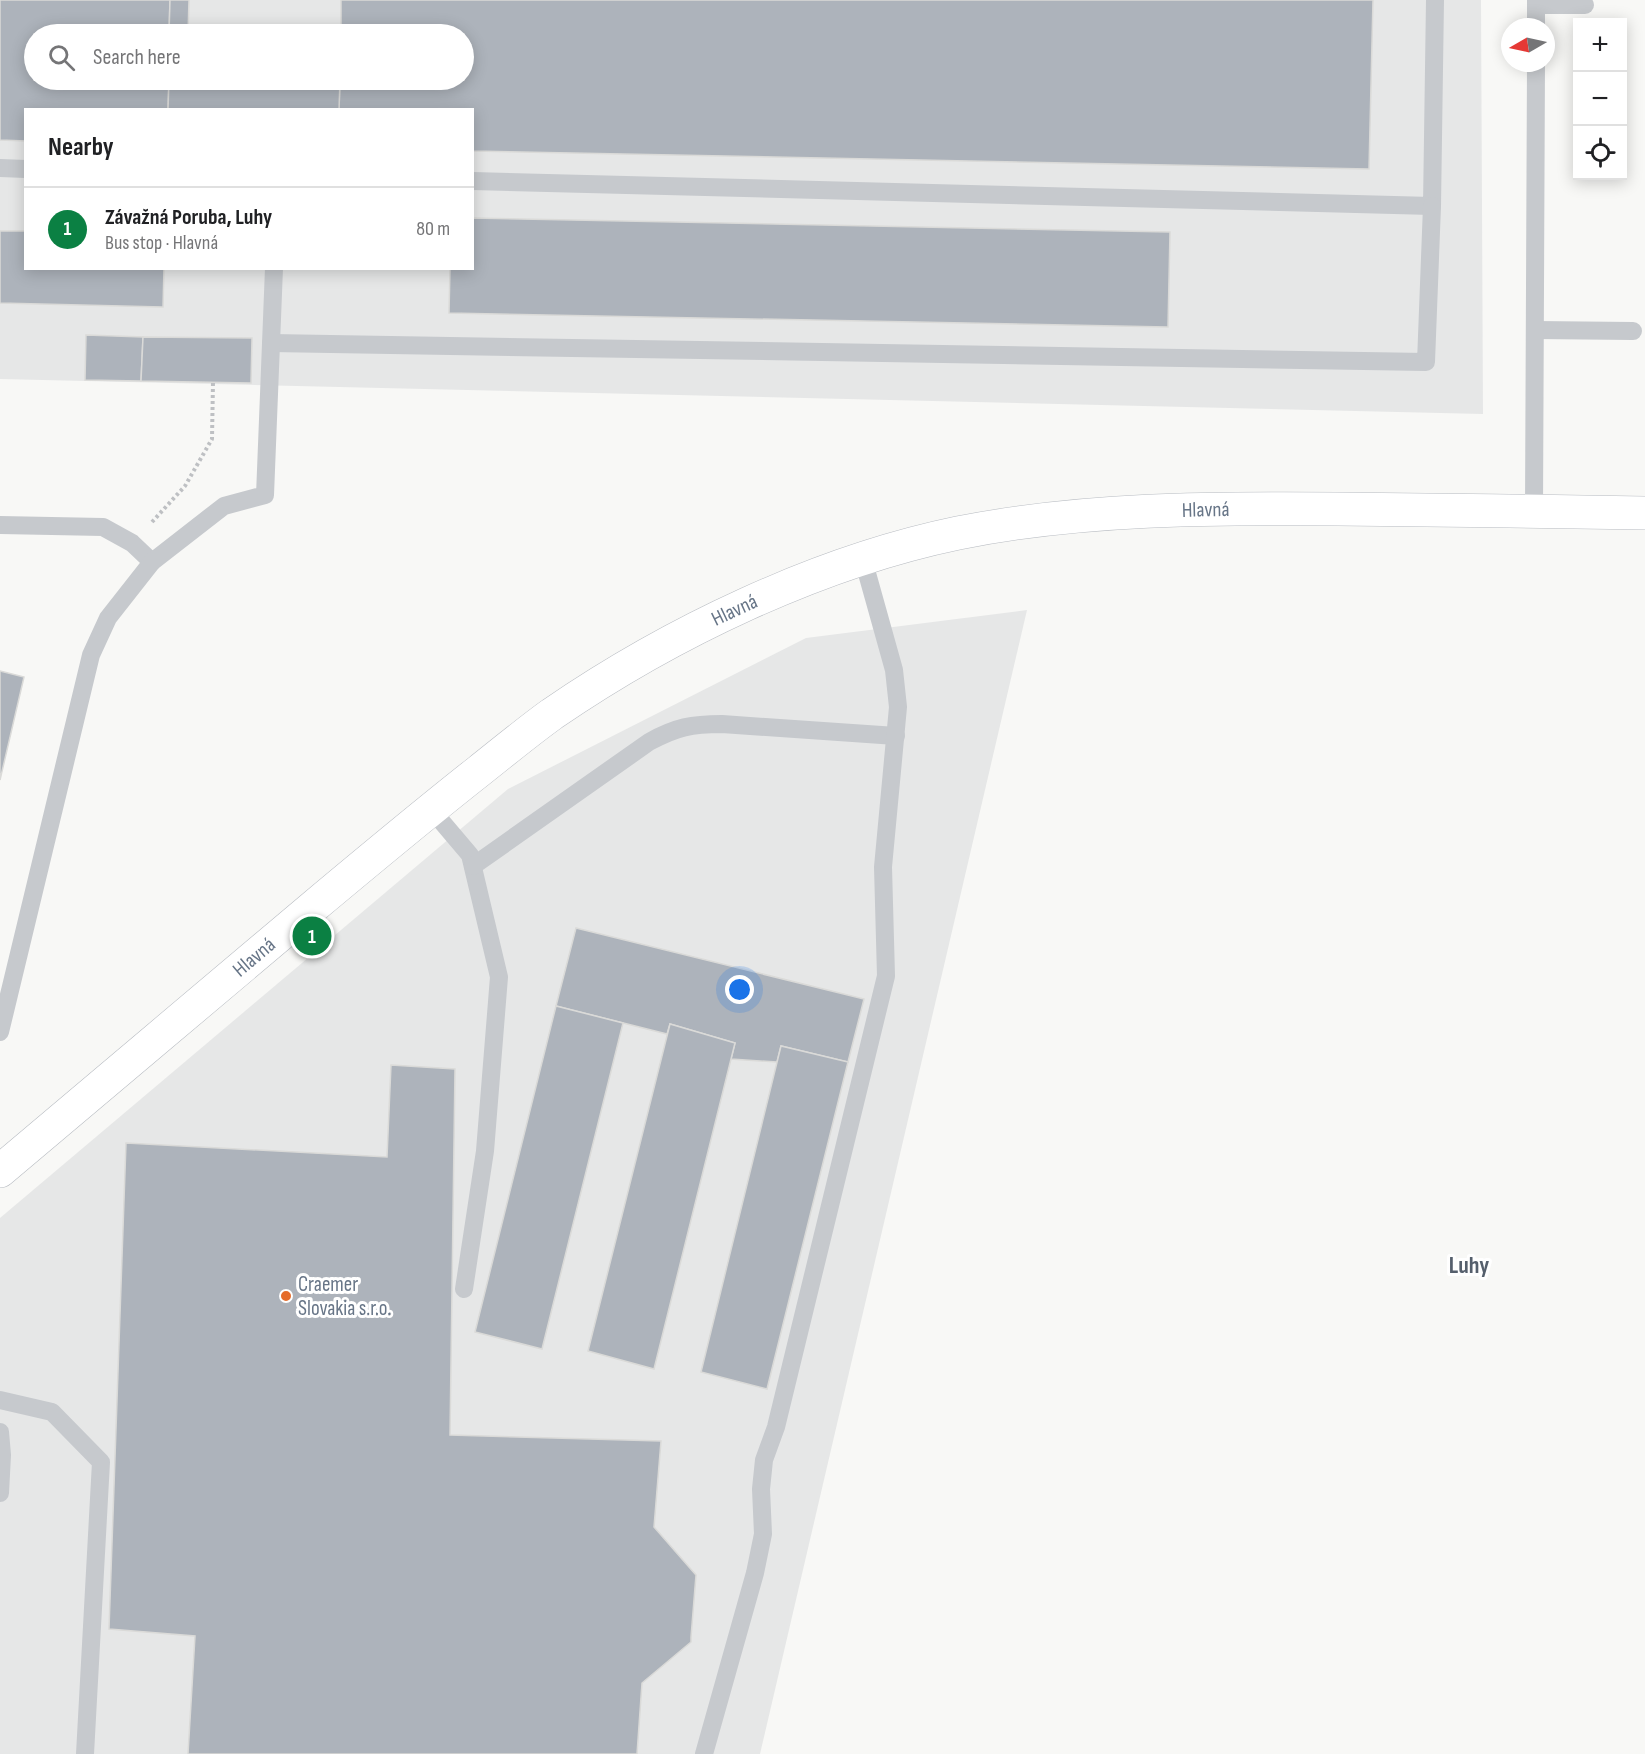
<!DOCTYPE html>
<meta charset="utf-8">
<style>
:root{--surface:#fff;--page:#f2f2f2;--text:#202124;--muted:#757577;--line:#e0e0e0;--accent:#0b8043}
body{margin:0;font-family:"Sofia Sans Condensed",sans-serif;background:var(--page);color:var(--text)}
.controls{position:absolute;right:18px;top:18px;display:grid;overflow:hidden;border-radius:0px;box-shadow:0 3px 15px #0003}
.controls button{width:54px;height:54px;display:grid;place-items:center;padding:0;border:0;border-bottom:2px solid var(--line);background:var(--surface);color:var(--text);font:30px sans-serif}
.compass{position:absolute;left:1501px;top:18px;width:54px;height:54px;border-radius:50%;background:var(--surface);box-shadow:0 3px 15px #0003;rotate:261deg}
.you{position:absolute;left:740px;top:990px;width:21px;height:21px;margin:-15px;border:4px solid #fff;border-radius:50%;background:#1a73e8;box-shadow:0 0 0 9px #1a73e833}
.badge{display:grid;place-items:center;width:39px;height:39px;border-radius:50%;background:var(--accent);color:#fff;font-size:20px;font-weight:700}
.pin{position:absolute;translate:-50% -50%;border:3px solid #fff;box-shadow:0 2px 6px #0006}
.list{margin:0;padding:0;list-style:none}
h2{display:flex;justify-content:space-between;align-items:center;height:78px;margin:0;padding:0 24px;font-size:26px}
h2 small{font-size:20px;font-weight:400;color:var(--muted)}
.list li{display:grid;grid-template-columns:39px 1fr auto;gap:18px;align-items:center;box-sizing:border-box;height:84px;padding:0 24px;border-top:2px solid var(--line)}
.list b{display:block;font-size:22px;white-space:nowrap}
.list p{margin:0;font-size:20px;white-space:nowrap;color:var(--muted)}
.list em{font-size:20px;font-style:normal;color:var(--muted)}
.icon{flex:none;width:33px;height:33px;fill:none;stroke:currentColor;stroke-width:2;stroke-linecap:round;stroke-linejoin:round}
.map{position:relative;flex:none;width:1645px;height:1754px;overflow:hidden}
.search{position:absolute;background:var(--surface);box-shadow:0 3px 15px #0003;left:24px;top:24px;width:450px;height:66px;display:flex;align-items:center;gap:15px;box-sizing:border-box;padding:0 21px;border-radius:33px;color:var(--muted);font-size:22px}
.panel{position:absolute;background:var(--surface);box-shadow:0 3px 15px #0003;left:24px;top:108px;width:450px;height:162px;border-radius:0px}
.map>svg:first-child{display:block}
</style>
<div class="map">
<svg width="1645" height="1754" viewBox="0 0 1645 1754">
<rect width="100%" height="100%" fill="#f8f8f6"/>
<g fill="#e6e7e7" fill-rule="evenodd">
<path d="M0,0H1481L1483,414L0,379ZM34,34H464V80H34ZM26,110H472V268H26Z"/>
<polygon points="1027,610 760,1754 0,1754 0,1218 508,789 806,638"/>
</g>
<g fill="#adb3bb" stroke="#dadad8" stroke-width="1.5">
<polygon points="0,0 170,0 169,34 34,34 34,80 169,80 168,110 26,110 26,141 0,140"/>
<polygon points="170,0 189,0 188,34 169,34"/>
<polygon points="341,0 1373,0 1369,169 472,151 472,110 339,110 340,80 464,80 464,34 341,34"/>
<polygon points="169,80 340,80 339,110 168,110"/>
<polygon points="472,218 1170,232 1168,327 449,313 450,268 472,268"/>
<polygon points="0,231 26,231 26,268 164,268 163,307 0,303"/>
<polygon points="86,335 143,337 141,381 85,380"/>
<polygon points="143,337 252,338 251,383 141,381"/>
<polygon points="0,671 24,677 0,780"/>
<polygon points="576,928 864,999 848,1062 781,1046 777,1062 731,1059 735,1043 670,1024 667,1034 556,1006"/>
<polygon points="556,1006 623,1023 542,1349 475,1332"/>
<polygon points="670,1024 735,1043 654,1369 588,1351"/>
<polygon points="781,1046 848,1062 767,1389 701,1372"/>
<polygon points="391,1065 455,1069 450,1435 661,1441 654,1527 696,1575 691,1637 691,1642 642,1683 637,1754 188,1754 195,1636 109,1629 126,1143 387,1157"/>
</g>
<g fill="none" stroke-linecap="round" stroke-linejoin="round">
<g stroke="#b8bcc2" stroke-width="34">
<g id="secondary">
<path id="s1" d="M0,1171C104,1083 209,995 313,907C368,861 423,815 479,771C503,752 527,732 552,714C670,633 818,562 958,533C1083,508 1211,508 1338,509C1440,510 1543,511 1645,513"/>
</g>
</g>
<polyline stroke="#bec0c3" stroke-width="4" stroke-dasharray="3 3" stroke-linecap="butt" points="152,522 185,486 212,439 213,382"/>
<g stroke="#c6c9cd" stroke-width="18">
<polyline points="1536,5 1585,5"/>
<polyline points="1536,27 1536,0"/>
<polyline points="0,168 26,169"/>
<polyline points="472,181 1432,206 1435,0"/>
<polyline points="1535,330 1633,331"/>
<polyline points="271,343 1426,362 1432,206"/>
<polyline points="1534,510 1536,63"/>
<polyline points="0,525 103,527 132,543 152,562"/>
<polyline points="431,809 470,855 499,977 485,1151 464,1289"/>
<path d="M473,866L649,742C676,727 692,724 722,724L896,736"/>
<polyline points="0,1032 91,655 108,618 152,562 224,506 265,495 274,268"/>
<polyline points="0,1400 52,1412 101,1462 85,1754"/>
<polyline points="0,1432 2,1455 0,1493"/>
<polyline points="704,1754 755,1573 763,1534 761,1489 764,1460 776,1427 886,976 883,867 898,707 894,670 863,559"/>
</g>
<use href="#secondary" stroke="#fff" stroke-width="33"/>
</g>
<circle fill="#e56b29" stroke="#fff" stroke-width="2" cx="286" cy="1296" r="6"/>
<g text-anchor="middle" dominant-baseline="central" stroke-width="6" stroke-linejoin="round" paint-order="stroke">
<g font-size="21" fill="#677587" stroke="#fff">
<text stroke="none"><textPath href="#s1" startOffset="1413">Hlavná</textPath></text>
<text stroke="none"><textPath href="#s1" startOffset="927">Hlavná</textPath></text>
<text stroke="none"><textPath href="#s1" startOffset="332">Hlavná</textPath></text>
</g>
<g font-size="21" fill="#677587" stroke="#fff" text-anchor="start">
<text x="298" y="1284">Craemer<tspan x="298" dy="24">Slovakia s.r.o.</tspan></text>
</g>
<g font-size="24" font-weight="bold" fill="#555f6c" stroke="#fff">
<text x="1469" y="1265">Luhy</text>
</g>
</g>
</svg>
<div class="controls">
<button>+</button>
<button>−</button>
<button><svg class="icon" aria-label="locate" viewBox="0 0 24 24"><circle cx="12" cy="12" r="6"/><path d="M12 2v4M12 18v4M2 12h4M18 12h4"/></svg></button>
</div>
<svg class="compass" viewBox="-18 -18 36 36"><path d="M0-13l5 13h-10z" fill="#e53935"/><path d="M0 13l5-13h-10z" fill="#757577"/></svg>
<div class="you"></div>
<div class="pin badge" style="left:312px;top:936px">1</div>
<div class="search"><svg class="icon" aria-label="search" viewBox="0 0 24 24"><circle cx="10" cy="10" r="6"/><path d="M15 15l6 6"/></svg>Search here</div>
<section class="panel">
<h2>Nearby<small></small></h2>
<ul class="list">
<li><span class="badge">1</span><div><b>Závažná Poruba, Luhy</b><p>Bus stop · Hlavná</p></div><em>80 m</em></li>
</ul>
</section>
</div>
